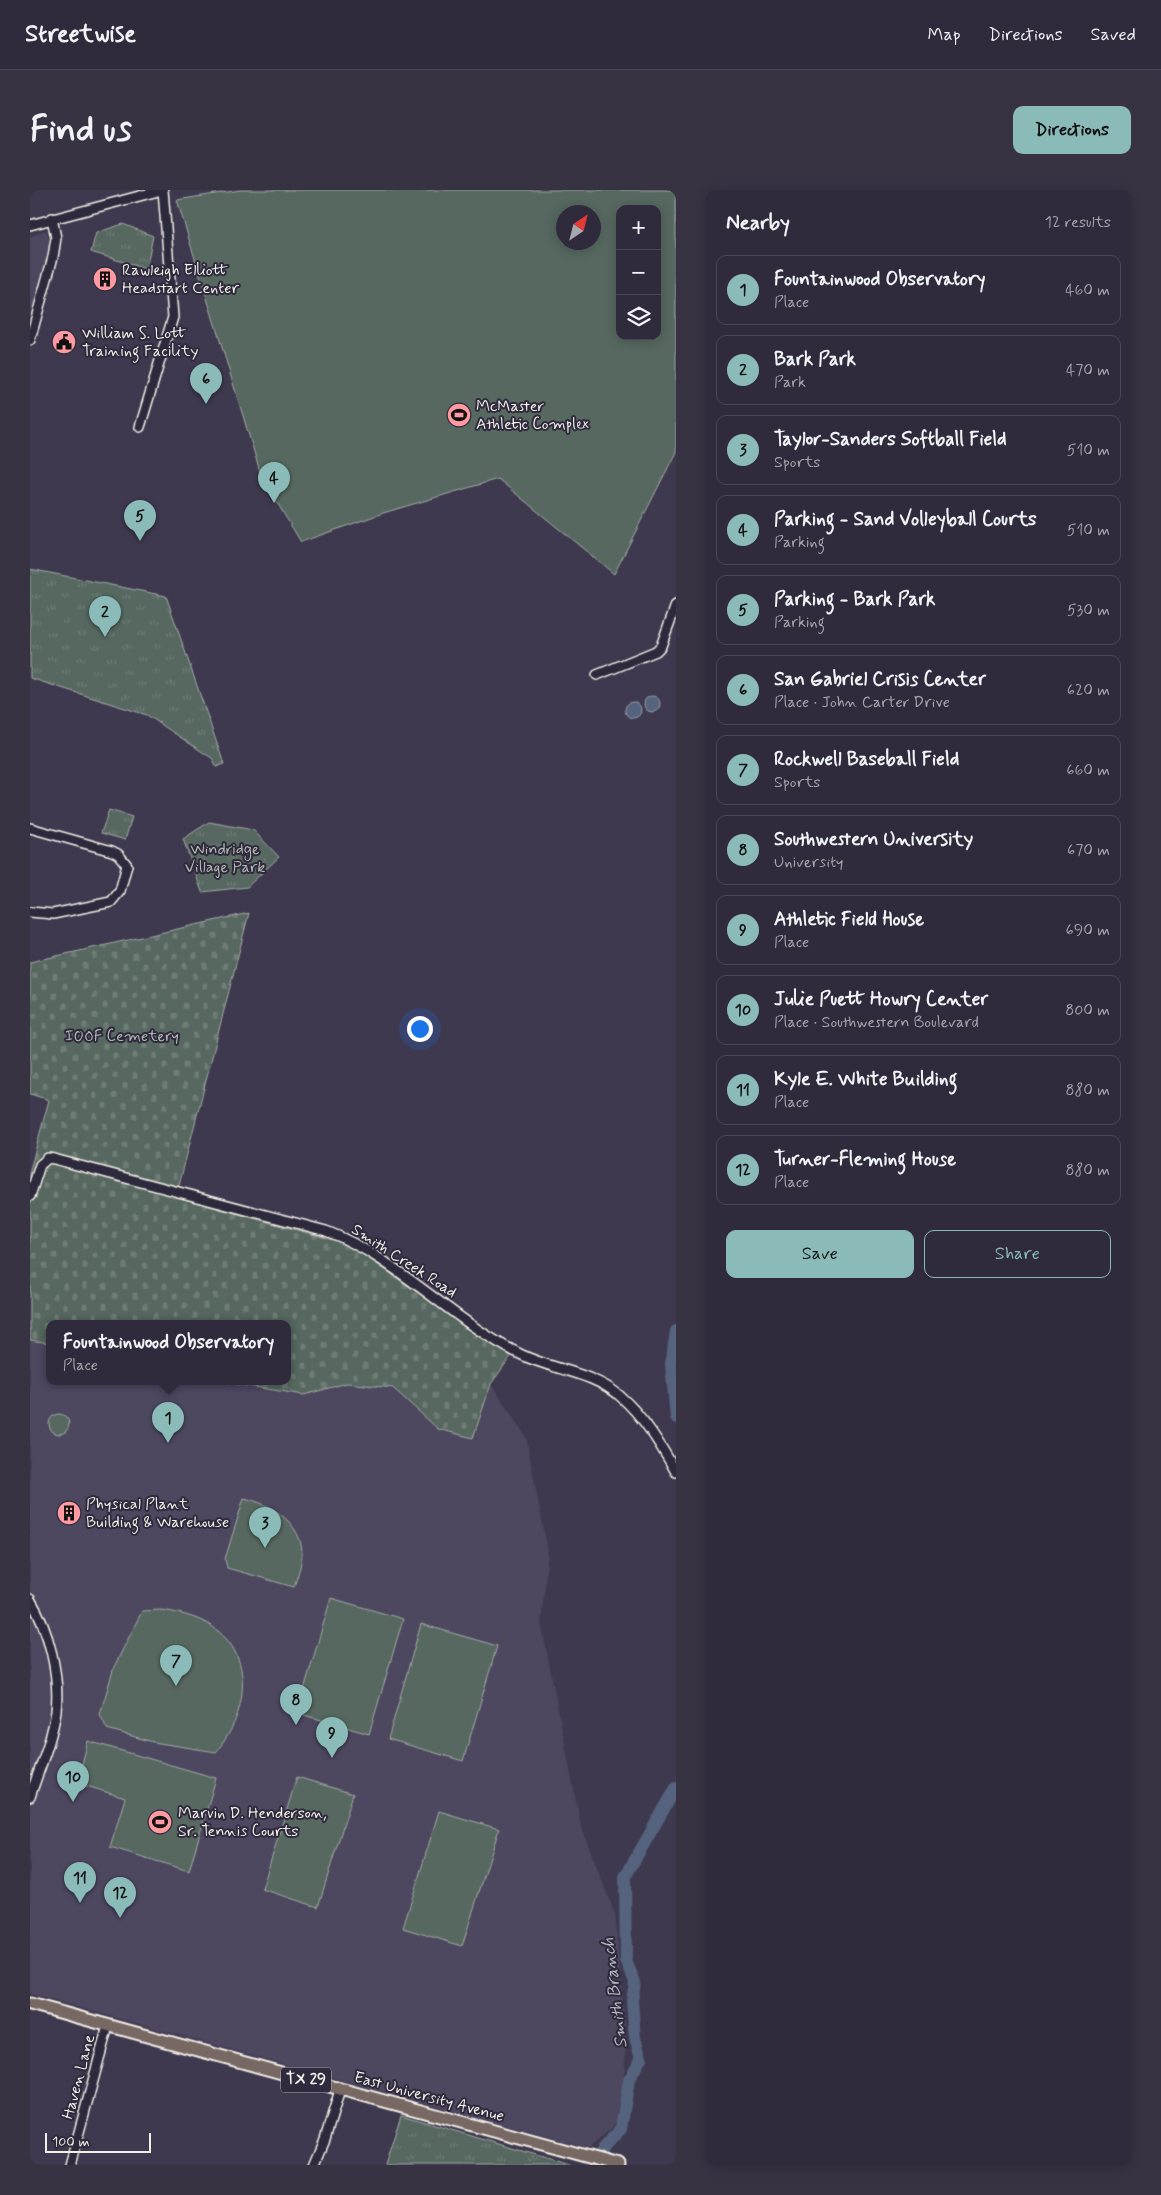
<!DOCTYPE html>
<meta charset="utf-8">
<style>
:root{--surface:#2f2b3c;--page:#373343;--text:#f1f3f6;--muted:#a7a7af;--line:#4a4756;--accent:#8bbbb9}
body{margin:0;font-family:Mynerve,sans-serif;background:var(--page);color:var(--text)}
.controls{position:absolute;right:15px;top:15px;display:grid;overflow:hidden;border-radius:10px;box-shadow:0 2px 12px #0003}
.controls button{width:45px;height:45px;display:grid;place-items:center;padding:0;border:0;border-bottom:1px solid var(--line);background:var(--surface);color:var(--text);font:25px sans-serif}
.compass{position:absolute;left:526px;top:15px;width:45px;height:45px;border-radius:50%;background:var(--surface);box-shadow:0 2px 12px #0003;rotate:35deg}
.scale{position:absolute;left:15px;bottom:12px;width:106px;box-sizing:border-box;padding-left:5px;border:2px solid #f4f1e8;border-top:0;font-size:14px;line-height:18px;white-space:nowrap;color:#f4f1e8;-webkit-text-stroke:4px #2f2a3d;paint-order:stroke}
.you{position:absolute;left:389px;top:838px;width:18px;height:18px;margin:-12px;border:4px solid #fff;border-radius:50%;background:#1a73e8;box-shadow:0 0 0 8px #1a73e833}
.badge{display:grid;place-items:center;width:32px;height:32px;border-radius:50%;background:var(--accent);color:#111;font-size:16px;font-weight:700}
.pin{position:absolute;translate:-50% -41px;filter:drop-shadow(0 1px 2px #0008)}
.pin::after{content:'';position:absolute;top:26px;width:18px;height:15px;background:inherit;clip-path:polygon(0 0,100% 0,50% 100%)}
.popup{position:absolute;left:16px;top:1130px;width:245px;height:65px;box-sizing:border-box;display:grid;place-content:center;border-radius:10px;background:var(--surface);filter:drop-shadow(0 1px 4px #0005);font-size:16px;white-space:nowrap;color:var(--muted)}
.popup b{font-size:19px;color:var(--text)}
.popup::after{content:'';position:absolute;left:50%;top:100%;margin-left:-10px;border:10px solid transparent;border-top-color:var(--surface)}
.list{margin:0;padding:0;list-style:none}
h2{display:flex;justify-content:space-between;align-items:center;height:65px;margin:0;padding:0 20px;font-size:21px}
h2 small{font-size:16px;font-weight:400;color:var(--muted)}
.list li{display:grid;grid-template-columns:32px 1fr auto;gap:15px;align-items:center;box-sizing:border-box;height:70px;margin:0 10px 10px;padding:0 10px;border:1px solid var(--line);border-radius:10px}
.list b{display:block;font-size:19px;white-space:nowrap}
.list p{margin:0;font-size:16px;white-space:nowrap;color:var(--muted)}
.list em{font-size:16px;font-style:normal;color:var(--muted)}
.actions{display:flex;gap:10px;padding:15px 20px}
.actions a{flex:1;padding:11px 0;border:1px solid var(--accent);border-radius:10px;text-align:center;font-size:18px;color:var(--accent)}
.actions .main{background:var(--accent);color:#111}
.icon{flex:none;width:28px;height:28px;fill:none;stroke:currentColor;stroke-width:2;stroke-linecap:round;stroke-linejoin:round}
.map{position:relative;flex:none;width:646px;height:1975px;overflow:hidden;border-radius:10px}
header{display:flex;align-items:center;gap:30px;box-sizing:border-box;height:70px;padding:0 25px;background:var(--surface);border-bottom:1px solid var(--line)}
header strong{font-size:24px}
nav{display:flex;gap:28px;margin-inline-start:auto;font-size:18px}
.intro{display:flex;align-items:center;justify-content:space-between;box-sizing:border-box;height:120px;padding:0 30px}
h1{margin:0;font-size:35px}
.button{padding:12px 22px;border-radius:10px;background:var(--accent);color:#111;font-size:18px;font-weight:700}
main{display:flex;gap:30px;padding:0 30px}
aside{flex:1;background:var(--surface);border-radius:10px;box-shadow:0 2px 12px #0003}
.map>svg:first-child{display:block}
</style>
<header>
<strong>Streetwise</strong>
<nav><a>Map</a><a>Directions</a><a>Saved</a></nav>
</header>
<div class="intro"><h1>Find us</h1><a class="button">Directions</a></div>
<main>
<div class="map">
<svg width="646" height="1975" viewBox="0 0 646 1975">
<defs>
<pattern id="cemetery-stones" width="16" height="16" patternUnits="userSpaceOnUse" patternTransform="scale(1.25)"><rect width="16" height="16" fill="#566760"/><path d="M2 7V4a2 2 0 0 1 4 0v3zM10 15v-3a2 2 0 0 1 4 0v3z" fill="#6f7d77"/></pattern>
<pattern id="park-tufts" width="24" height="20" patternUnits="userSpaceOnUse" patternTransform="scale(1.25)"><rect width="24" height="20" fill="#566760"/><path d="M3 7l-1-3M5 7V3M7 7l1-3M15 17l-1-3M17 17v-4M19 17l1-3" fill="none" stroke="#6f7d77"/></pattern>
</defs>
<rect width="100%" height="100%" fill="#3f3950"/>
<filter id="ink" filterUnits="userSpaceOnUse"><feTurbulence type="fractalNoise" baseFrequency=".02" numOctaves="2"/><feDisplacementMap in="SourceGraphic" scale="10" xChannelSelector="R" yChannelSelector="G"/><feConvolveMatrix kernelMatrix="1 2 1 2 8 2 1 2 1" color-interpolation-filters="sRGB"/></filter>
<g filter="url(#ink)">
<g fill="#4d4760">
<polygon points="16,40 20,55 2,119 0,119 0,47"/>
<polygon points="0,1150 19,1153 19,1192 193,1192 274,1205 317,1193 363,1198 408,1239 443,1248 461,1194 496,1247 518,1362 511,1433 551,1636 585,1725 596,1850 592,1924 583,1937 558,1958 0,1804"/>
</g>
<polygon fill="url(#cemetery-stones)" stroke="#a5aca4" points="219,723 146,1007 307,1051 326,1060 481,1166 461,1194 443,1248 408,1239 363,1198 317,1193 274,1205 193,1192 257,1192 257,1134 19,1134 19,1153 0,1150 0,980 19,910 0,904 0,772"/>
<g fill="url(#park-tufts)" stroke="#a5aca4">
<polygon points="93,34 123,46 116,79 61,62 66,43"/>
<polygon points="0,379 136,406 194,574 186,577 183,569 117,525 0,488"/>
<polygon points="79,620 102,627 95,650 71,643"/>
<polygon points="179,632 223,640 249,667 217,697 172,702 153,649"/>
<polygon points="371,1925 539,1975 355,1975"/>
</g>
<g fill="#566760" stroke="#a5aca4" fill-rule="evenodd">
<path d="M211,0H646V262L584,384L468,289L353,323L271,352L232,288L147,10ZM590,19H627V146H590ZM534,22H564V52H534Z"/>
<circle cx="29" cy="1234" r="10"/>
<path d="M214,1308C241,1314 271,1332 272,1363C272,1374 267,1387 264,1397L197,1378L195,1369Z"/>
<polygon points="301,1408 373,1429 339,1544 267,1523"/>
<path d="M131,1420C145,1422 159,1425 172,1431C227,1457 220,1522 186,1562L123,1552L77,1539L70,1524L84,1477L112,1421Z"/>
<polygon points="391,1434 467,1456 433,1571 358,1549"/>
<polygon points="58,1551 186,1588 159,1681 80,1657 95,1608 47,1593"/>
<polygon points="267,1587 323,1604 288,1717 232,1699"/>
<polygon points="409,1621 469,1639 432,1756 373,1738"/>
</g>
<g fill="#55637e" stroke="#959ca8">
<circle cx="622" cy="514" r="8"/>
<circle cx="603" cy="520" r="8"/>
</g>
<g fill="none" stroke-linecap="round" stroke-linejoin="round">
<g stroke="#55637e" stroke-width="12">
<polyline points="646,1141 641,1174 646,1228"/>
<polyline points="564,1975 572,1959 591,1939 599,1890 611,1868 605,1848 602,1811 605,1792 596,1771 595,1687 646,1598"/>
</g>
<g stroke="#f4f1e8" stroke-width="12">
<g id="minor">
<polyline points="0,35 132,0"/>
<polyline points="0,150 23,67 26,48 22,28"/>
<polyline points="110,237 143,127 133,0"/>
<polyline points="567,485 626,461 631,456 646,415"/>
<polyline points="0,638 82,661 88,664 97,675 90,701 81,712 23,724 0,722"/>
<path d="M0,1006L10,975L18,968L24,969L296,1041C368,1068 422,1132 492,1165C523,1180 562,1182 590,1206C614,1227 630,1254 646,1282"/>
<path d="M0,1409C19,1440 30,1485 26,1521C22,1550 9,1579 0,1607"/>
<polyline points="40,1975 78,1836"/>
<polyline points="284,1975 295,1949 310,1900"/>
</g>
</g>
<g stroke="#f4f1e8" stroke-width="15">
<polyline id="major" points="0,1814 588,1975"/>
</g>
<use href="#minor" stroke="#2f2a3d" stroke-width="9"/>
<use href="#major" stroke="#776864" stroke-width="11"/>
</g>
</g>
<defs>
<g id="building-disc" transform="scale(1.25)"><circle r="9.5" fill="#ff9aa2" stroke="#2f2a3d"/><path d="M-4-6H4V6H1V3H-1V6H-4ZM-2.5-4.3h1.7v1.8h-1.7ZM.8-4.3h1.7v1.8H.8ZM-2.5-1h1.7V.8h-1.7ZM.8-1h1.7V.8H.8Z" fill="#111"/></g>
<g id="civic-disc" transform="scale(1.25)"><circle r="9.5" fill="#ff9aa2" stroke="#2f2a3d"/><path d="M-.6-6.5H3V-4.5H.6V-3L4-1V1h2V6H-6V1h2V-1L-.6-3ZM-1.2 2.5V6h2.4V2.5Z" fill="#111"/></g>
<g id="stadium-disc" transform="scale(1.25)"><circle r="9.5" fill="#ff9aa2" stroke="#2f2a3d"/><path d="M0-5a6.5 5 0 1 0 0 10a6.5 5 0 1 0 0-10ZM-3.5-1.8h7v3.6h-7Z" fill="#111"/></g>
</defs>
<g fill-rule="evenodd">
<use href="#building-disc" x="75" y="89"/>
<use href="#civic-disc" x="34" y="152"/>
<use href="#stadium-disc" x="429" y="225"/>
<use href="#building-disc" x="39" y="1323"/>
<use href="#stadium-disc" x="130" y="1632"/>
</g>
<g text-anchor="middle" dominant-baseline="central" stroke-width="4" stroke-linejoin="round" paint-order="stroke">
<rect fill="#2f2a3d" stroke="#b9b5b5" stroke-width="1" x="251" y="1877.5" width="50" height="25" rx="4"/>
<g font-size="15" font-weight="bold" fill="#f4f1e8">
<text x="276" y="1890">TX 29</text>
</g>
<g font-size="16" fill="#f4f1e8" stroke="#2f2a3d" text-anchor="start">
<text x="92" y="80">Rawleigh Elliott<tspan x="92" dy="18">Headstart Center</tspan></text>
<text x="52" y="143">William S. Lott<tspan x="52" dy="18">Training Facility</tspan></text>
<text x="446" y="216">McMaster<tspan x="446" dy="18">Athletic Complex</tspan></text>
<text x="56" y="1314">Physical Plant<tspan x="56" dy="18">Building &amp; Warehouse</tspan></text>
<text x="148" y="1623">Marvin D. Henderson,<tspan x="148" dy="18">Sr. Tennis Courts</tspan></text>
</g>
<g font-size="16" fill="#b5bab2" stroke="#2f2a3d">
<text x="195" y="659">Windridge<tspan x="195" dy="18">Village Park</tspan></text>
<text x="92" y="846">IOOF Cemetery</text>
</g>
<g font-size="16" fill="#f4f1e8" stroke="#2f2a3d">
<text transform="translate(374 1071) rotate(33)">Smith Creek Road</text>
<text transform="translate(49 1887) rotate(-75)">Haven Lane</text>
<text transform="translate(399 1907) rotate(15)">East University Avenue</text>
</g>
<g font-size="18" font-style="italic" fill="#b4b8be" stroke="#2f2a3d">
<text transform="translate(585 1803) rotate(-97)">Smith Branch</text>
</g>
</g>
</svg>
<div class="controls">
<button>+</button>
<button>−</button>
<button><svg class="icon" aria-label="layers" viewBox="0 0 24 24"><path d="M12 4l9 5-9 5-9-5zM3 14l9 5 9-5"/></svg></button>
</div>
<svg class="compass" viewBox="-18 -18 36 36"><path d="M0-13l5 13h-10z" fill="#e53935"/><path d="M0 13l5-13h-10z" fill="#a7a7af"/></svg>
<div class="scale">100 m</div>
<div class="you"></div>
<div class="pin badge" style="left:138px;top:1253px">1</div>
<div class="popup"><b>Fountainwood Observatory</b>Place</div>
<div class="pin badge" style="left:75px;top:447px">2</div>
<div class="pin badge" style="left:235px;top:1358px">3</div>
<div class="pin badge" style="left:244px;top:313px">4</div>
<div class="pin badge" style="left:110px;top:351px">5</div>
<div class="pin badge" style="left:176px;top:214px">6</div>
<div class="pin badge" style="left:146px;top:1496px">7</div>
<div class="pin badge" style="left:266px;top:1535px">8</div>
<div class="pin badge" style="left:302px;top:1568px">9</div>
<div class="pin badge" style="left:43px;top:1612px">10</div>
<div class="pin badge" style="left:50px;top:1713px">11</div>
<div class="pin badge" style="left:90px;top:1728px">12</div>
</div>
<aside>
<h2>Nearby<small>12 results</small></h2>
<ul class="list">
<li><span class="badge">1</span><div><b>Fountainwood Observatory</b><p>Place</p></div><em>460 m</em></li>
<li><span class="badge">2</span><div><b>Bark Park</b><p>Park</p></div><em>470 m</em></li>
<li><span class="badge">3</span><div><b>Taylor-Sanders Softball Field</b><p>Sports</p></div><em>510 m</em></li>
<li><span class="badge">4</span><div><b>Parking - Sand Volleyball Courts</b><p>Parking</p></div><em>510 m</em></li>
<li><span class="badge">5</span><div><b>Parking - Bark Park</b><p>Parking</p></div><em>530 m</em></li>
<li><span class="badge">6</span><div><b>San Gabriel Crisis Center</b><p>Place · John Carter Drive</p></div><em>620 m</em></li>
<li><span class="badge">7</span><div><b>Rockwell Baseball Field</b><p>Sports</p></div><em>660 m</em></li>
<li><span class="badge">8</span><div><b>Southwestern University</b><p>University</p></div><em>670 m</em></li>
<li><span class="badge">9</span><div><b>Athletic Field House</b><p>Place</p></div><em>690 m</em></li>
<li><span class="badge">10</span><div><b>Julie Puett Howry Center</b><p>Place · Southwestern Boulevard</p></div><em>800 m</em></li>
<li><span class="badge">11</span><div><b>Kyle E. White Building</b><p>Place</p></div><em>880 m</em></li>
<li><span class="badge">12</span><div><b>Turner-Fleming House</b><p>Place</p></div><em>880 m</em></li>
</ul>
<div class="actions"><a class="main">Save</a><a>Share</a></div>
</aside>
</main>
